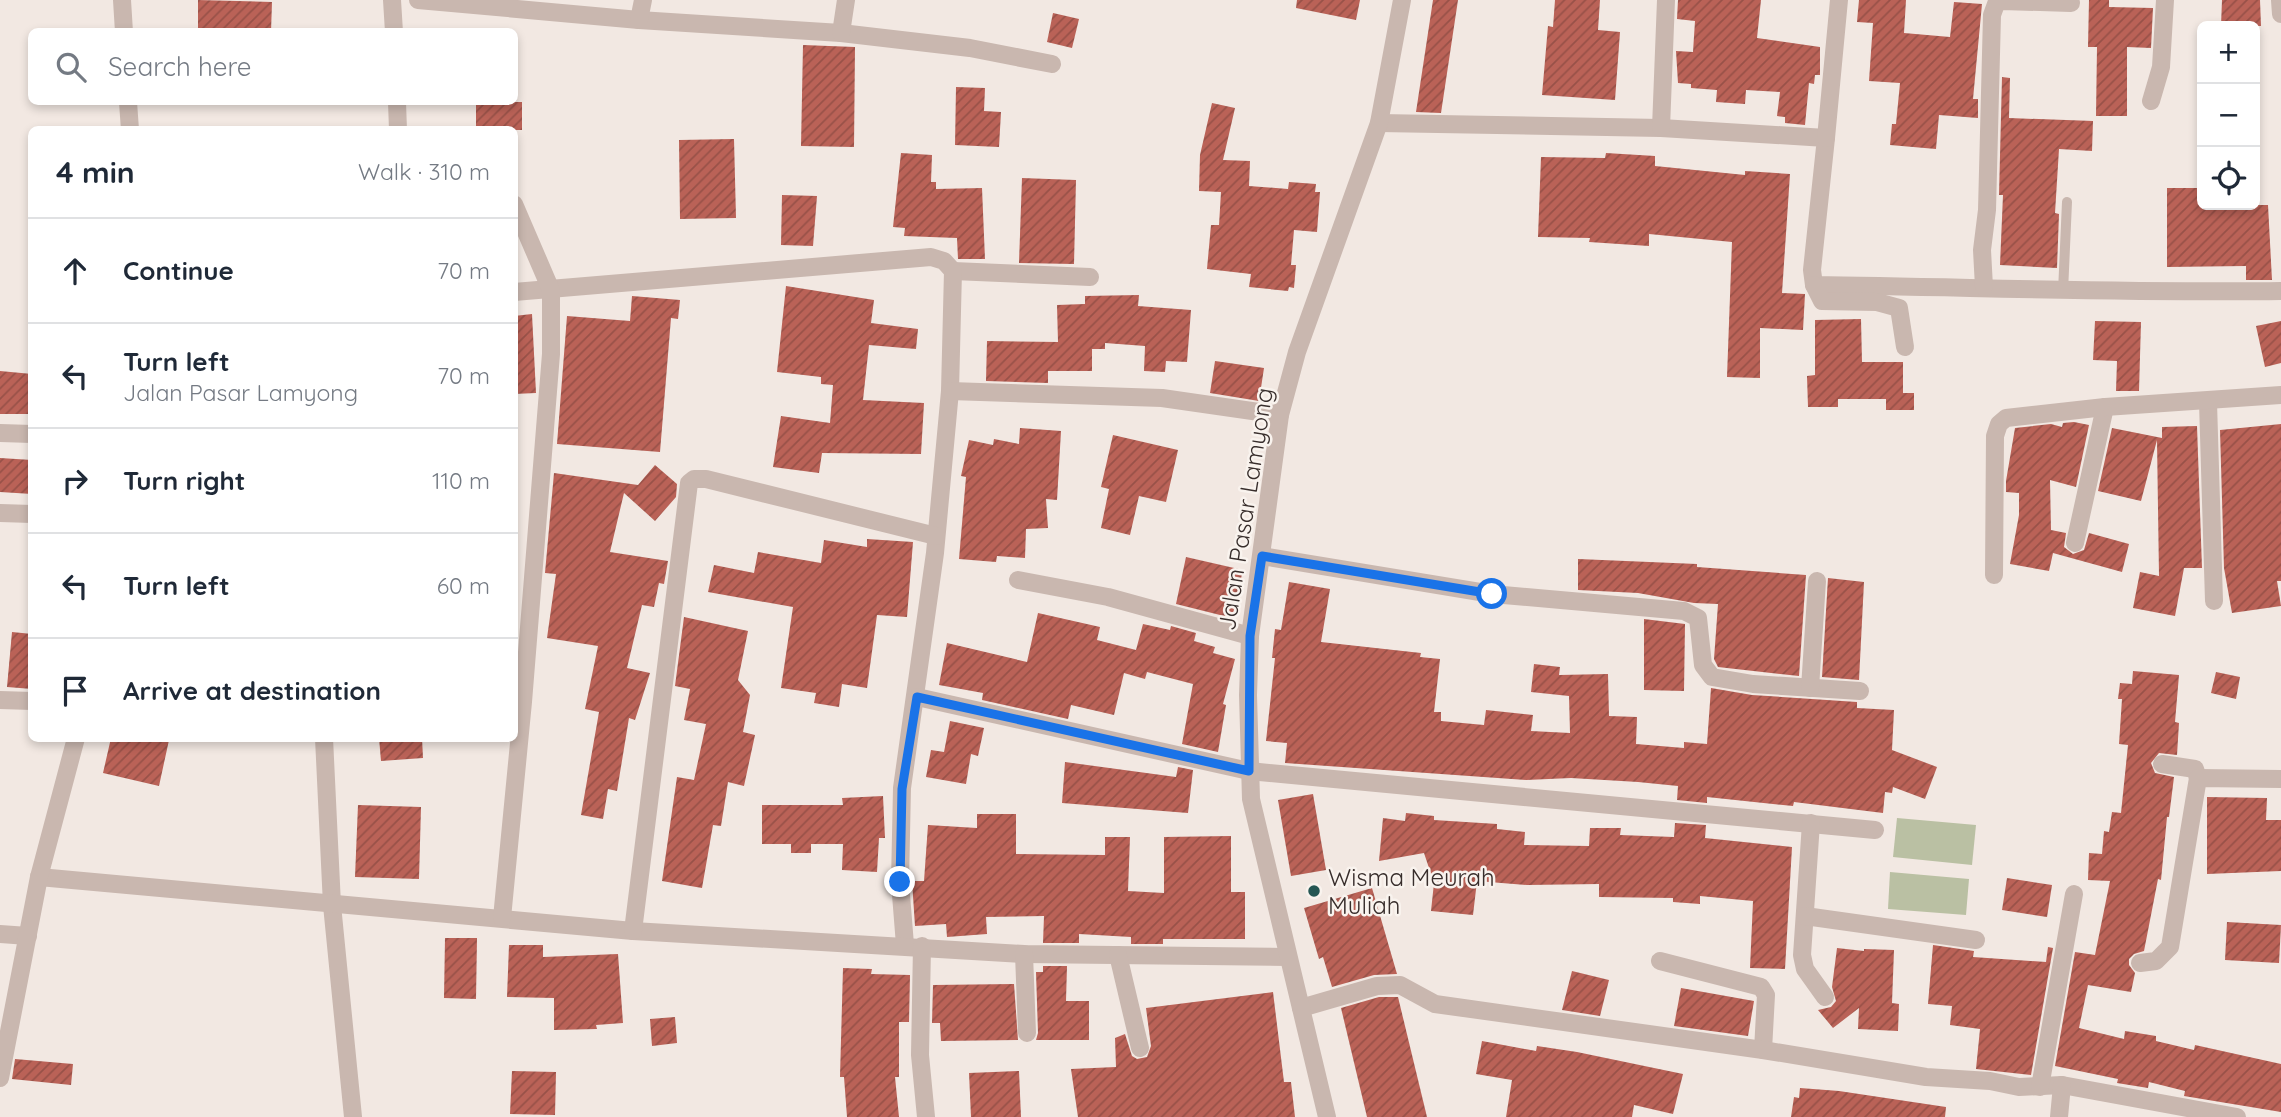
<!DOCTYPE html>
<meta charset="utf-8">
<style>
:root{--surface:#fff;--page:#f2f2f3;--text:#1f2937;--muted:#747a83;--line:#e0e1e3}
body{margin:0;font-family:Quicksand,sans-serif;background:var(--page);color:var(--text)}
.controls{position:absolute;right:21px;top:21px;display:grid;overflow:hidden;border-radius:10px;box-shadow:0 4px 10px #0003}
.controls button{width:63px;height:63px;display:grid;place-items:center;padding:0;border:0;border-bottom:2px solid var(--line);background:var(--surface);color:var(--text);font:35px sans-serif}
.stop{position:absolute;width:21px;height:21px;margin:-16px;border:5px solid #1a73e8;border-radius:50%;background:#fff}
.stop.end{background:#1a73e8;border-color:#fff;box-shadow:0 2px 7px #0008}
.list{margin:0;padding:0;list-style:none}
h2{display:flex;justify-content:space-between;align-items:center;height:91px;margin:0;padding:0 28px;font-size:30px}
h2 small{font-size:23px;font-weight:400;color:var(--muted)}
.list li{display:grid;grid-template-columns:46px 1fr auto;gap:21px;align-items:center;box-sizing:border-box;height:105px;padding:0 28px;border-top:2px solid var(--line)}
.list b{display:block;font-size:26px;white-space:nowrap}
.list p{margin:0;font-size:23px;white-space:nowrap;color:var(--muted)}
.list em{font-size:23px;font-style:normal;color:var(--muted)}
.icon{flex:none;width:38px;height:38px;fill:none;stroke:currentColor;stroke-width:2;stroke-linecap:round;stroke-linejoin:round}
.map{position:relative;flex:none;width:2281px;height:1117px;overflow:hidden}
.search{position:absolute;background:var(--surface);box-shadow:0 4px 10px #0003;left:28px;top:28px;width:490px;height:77px;display:flex;align-items:center;gap:18px;box-sizing:border-box;padding:0 24px;border-radius:10px;color:var(--muted);font-size:26px}
.panel{position:absolute;background:var(--surface);box-shadow:0 4px 10px #0003;left:28px;top:126px;width:490px;height:616px;border-radius:10px}
.map>svg:first-child{display:block}
</style>
<div class="map">
<svg width="2281" height="1117" viewBox="0 0 2281 1117">
<defs>
<pattern id="building-hatch" width="6" height="6" patternUnits="userSpaceOnUse" patternTransform="scale(1.75)"><rect width="6" height="6" fill="#ba6257"/><path d="M-1 1l2-2M0 6l6-6M5 7l2-2" fill="none" stroke="#985148"/></pattern>
</defs>
<rect width="100%" height="100%" fill="#f2e8e2"/>
<g fill="#bac0a3">
<polygon points="1897,818 1976,825 1972,865 1893,857"/>
<polygon points="1890,872 1969,879 1966,915 1888,909"/>
</g>
<g fill="url(#building-hatch)">
<polygon points="198,0 272,2 271,32 198,32"/>
<polygon points="1297,0 1360,0 1356,20 1296,8"/>
<polygon points="1433,0 1458,0 1441,113 1416,112"/>
<polygon points="1555,0 1600,0 1598,30 1620,32 1615,100 1542,95 1548,26 1553,27"/>
<polygon points="1678,0 1761,0 1757,38 1820,47 1820,75 1815,75 1814,84 1809,83 1805,125 1785,123 1785,117 1777,116 1780,92 1746,90 1745,104 1716,102 1717,90 1691,88 1691,84 1678,83 1676,51 1693,52 1695,21 1677,19"/>
<polygon points="1859,0 1906,0 1904,33 1950,37 1954,2 1982,4 1973,99 1978,99 1978,118 1939,115 1936,149 1890,145 1892,124 1896,124 1900,83 1869,81 1873,23 1857,22"/>
<polygon points="2089,0 2109,0 2109,7 2153,8 2151,48 2127,47 2127,116 2096,116 2097,47 2088,47"/>
<polygon points="2222,0 2260,0 2261,26 2221,26"/>
<polygon points="1053,13 1079,19 1072,48 1047,42"/>
<polygon points="803,45 855,47 854,147 801,146"/>
<polygon points="2002,77 2010,78 2009,118 2093,121 2092,151 2059,149 2055,213 2059,214 2057,268 2000,265 2003,195 1999,195"/>
<polygon points="956,87 985,88 984,111 1001,112 999,147 955,145"/>
<rect x="476" y="102" width="46" height="28"/>
<polygon points="1212,103 1235,108 1223,160 1250,161 1249,186 1288,189 1289,182 1316,184 1315,192 1320,192 1317,232 1294,230 1291,265 1296,265 1294,288 1289,287 1288,291 1249,287 1251,274 1207,269 1211,225 1219,225 1221,192 1199,191 1200,155"/>
<polygon points="734,139 736,218 680,219 679,140"/>
<polygon points="901,153 932,155 931,182 936,182 936,189 982,188 985,259 958,259 957,238 904,236 905,228 893,227"/>
<polygon points="1606,153 1655,156 1655,166 1745,175 1745,171 1790,174 1782,293 1805,294 1803,330 1760,328 1760,378 1727,377 1732,242 1649,234 1649,246 1589,242 1590,238 1538,237 1541,157 1605,158"/>
<polygon points="1022,178 1076,180 1074,264 1019,263"/>
<polygon points="2167,188 2202,188 2202,205 2268,205 2272,280 2246,280 2246,266 2167,267"/>
<polygon points="782,195 817,196 813,246 781,245"/>
<polygon points="786,286 874,300 871,323 918,329 916,349 869,345 863,400 924,403 921,454 822,453 819,473 773,467 781,416 830,423 833,385 821,384 821,377 777,372"/>
<polygon points="1139,295 1138,306 1191,310 1187,362 1166,361 1165,372 1144,371 1145,346 1105,343 1105,349 1092,349 1092,371 1048,371 1048,383 986,381 987,341 1058,342 1057,305 1085,304 1085,296"/>
<polygon points="632,296 680,300 678,319 671,318 660,452 557,444 567,316 630,321"/>
<polygon points="532,314 536,393 514,394 514,316"/>
<polygon points="1861,319 1862,362 1903,362 1903,393 1914,393 1914,410 1886,410 1886,399 1838,399 1838,407 1808,407 1807,376 1815,375 1815,320"/>
<polygon points="2095,321 2141,322 2139,391 2116,391 2117,361 2093,360"/>
<polygon points="2281,321 2281,363 2265,367 2256,326"/>
<polygon points="1215,361 1264,368 1259,401 1210,393"/>
<polygon points="0,371 32,374 32,414 0,414"/>
<polygon points="2074,422 2089,425 2076,487 2050,480 2051,530 2066,533 2064,547 2073,554 2084,550 2089,533 2129,544 2122,572 2053,553 2049,571 2010,564 2019,515 2019,493 2006,492 2006,481 2015,428 2051,424 2062,427 2063,423"/>
<polygon points="2281,424 2281,581 2277,581 2281,606 2232,613 2224,568 2220,430"/>
<polygon points="2197,426 2202,568 2184,568 2175,616 2133,608 2140,572 2159,576 2157,440 2141,501 2098,491 2112,428 2162,438 2162,427"/>
<polygon points="1020,428 1061,431 1057,500 1046,499 1048,528 1026,529 1025,558 997,556 996,562 959,559 966,477 961,476 969,440 993,445 994,439 1019,444"/>
<polygon points="1113,435 1178,450 1166,502 1139,496 1130,535 1101,528 1109,489 1101,487"/>
<polygon points="0,458 32,460 32,494 0,492"/>
<polygon points="655,465 677,484 676,497 655,521 624,493 610,552 668,561 664,584 659,583 654,607 642,605 627,668 650,673 635,720 629,718 617,791 608,789 603,819 581,815 599,712 585,709 598,646 547,638 556,574 545,573 554,473 638,485"/>
<polygon points="867,539 913,542 907,617 877,615 867,688 842,684 839,707 814,703 816,693 781,688 793,607 708,592 714,565 754,573 758,552 821,563 824,540 867,547"/>
<polygon points="1186,557 1243,570 1232,618 1176,604"/>
<polygon points="1578,559 1697,564 1697,567 1806,575 1799,676 1718,667 1714,659 1718,604 1694,603 1638,593 1578,590"/>
<polygon points="1828,578 1864,582 1859,680 1822,677"/>
<polygon points="1289,582 1330,589 1321,642 1421,653 1420,657 1440,659 1434,712 1441,712 1441,721 1484,725 1486,710 1533,715 1531,731 1570,733 1569,696 1531,692 1534,664 1560,667 1559,675 1608,674 1609,716 1637,717 1636,744 1684,748 1684,742 1707,744 1711,688 1752,695 1857,702 1857,708 1894,710 1892,750 1937,767 1925,799 1893,787 1892,793 1885,792 1883,813 1794,802 1793,806 1707,797 1707,803 1677,800 1678,786 1638,782 1571,778 1526,780 1285,763 1287,743 1266,741 1275,658 1272,658 1275,629 1281,630"/>
<polygon points="1038,613 1100,627 1097,640 1136,650 1143,624 1170,630 1171,626 1196,633 1194,641 1215,647 1213,653 1235,659 1223,704 1226,705 1218,752 1182,744 1193,684 1147,672 1145,679 1124,673 1114,715 1071,705 1068,719 982,700 983,693 939,685 947,643 1027,662"/>
<polygon points="684,617 748,631 738,680 750,695 743,732 755,735 744,786 728,782 721,826 713,825 702,888 662,881 677,777 694,780 706,724 684,720 690,689 675,686"/>
<polygon points="1644,619 1685,624 1684,691 1644,690"/>
<polygon points="12,632 32,634 32,689 7,687"/>
<polygon points="2133,671 2179,675 2175,722 2179,723 2177,755 2159,753 2151,763 2155,773 2174,777 2169,817 2167,817 2161,880 2158,879 2144,951 2134,954 2129,959 2129,965 2135,973 2131,992 2088,985 2079,1028 2124,1039 2125,1031 2156,1036 2156,1041 2194,1050 2195,1045 2281,1064 2281,1112 2184,1096 2185,1091 2149,1082 2148,1088 2117,1083 2118,1079 2055,1066 2075,952 2095,955 2110,881 2088,880 2089,853 2102,854 2104,831 2109,832 2112,812 2121,813 2128,745 2119,744 2122,699 2118,699 2120,683 2132,684"/>
<polygon points="2216,672 2240,677 2236,699 2211,693"/>
<polygon points="950,721 984,728 978,756 971,754 966,784 926,777 931,750 944,752"/>
<polygon points="111,738 144,742 145,738 169,740 159,786 103,773"/>
<polygon points="379,738 422,738 423,758 381,761"/>
<polygon points="1065,762 1176,777 1178,767 1193,770 1188,813 1062,803"/>
<polygon points="1313,794 1326,870 1291,876 1278,800"/>
<polygon points="883,796 885,838 879,838 877,872 842,870 843,844 811,844 811,853 791,853 791,844 762,844 762,805 843,805 842,798"/>
<polygon points="2207,797 2267,798 2266,820 2281,820 2281,871 2207,874"/>
<polygon points="358,805 421,807 419,879 355,877"/>
<polygon points="1406,813 1434,816 1434,820 1497,824 1497,829 1525,832 1524,845 1589,846 1590,828 1621,828 1620,835 1674,837 1675,823 1706,825 1705,838 1792,847 1785,969 1750,968 1753,901 1700,896 1700,904 1673,902 1673,898 1599,897 1599,884 1527,885 1477,881 1473,915 1431,911 1434,883 1424,853 1379,861 1383,818 1405,821"/>
<polygon points="977,814 1016,814 1016,854 1105,855 1105,837 1130,837 1128,891 1164,893 1164,837 1231,836 1231,892 1245,892 1245,939 1163,939 1163,944 1131,944 1131,937 1079,934 1079,943 1043,943 1044,916 986,917 987,934 947,937 946,924 915,926 912,881 924,881 928,825 977,828"/>
<polygon points="2007,878 2052,885 2047,917 2002,910"/>
<polygon points="1372,888 1397,974 1374,975 1332,987 1323,957 1319,959 1304,908"/>
<polygon points="2227,922 2281,925 2279,963 2225,960"/>
<polygon points="445,938 477,938 476,999 444,998"/>
<polygon points="509,945 543,945 543,957 618,954 623,1023 596,1025 597,1029 554,1030 554,998 507,997"/>
<polygon points="1933,945 1974,951 1973,957 2046,962 2048,947 2053,948 2031,1075 1976,1069 1980,1029 1950,1025 1952,1006 1928,1004"/>
<polygon points="1837,948 1864,951 1864,949 1894,950 1892,1003 1899,1004 1898,1031 1858,1029 1859,1008 1833,1028 1818,1010 1831,1007 1836,1001 1832,987"/>
<polygon points="1043,966 1067,966 1066,1001 1089,1001 1089,1040 1036,1040 1038,1033 1036,972 1043,972"/>
<polygon points="843,968 872,969 871,974 910,975 909,1022 899,1022 899,1077 895,1077 899,1117 847,1117 844,1077 840,1077"/>
<polygon points="1572,971 1609,980 1600,1016 1562,1010"/>
<polygon points="1014,984 1018,1040 941,1041 940,1023 932,1023 933,985"/>
<polygon points="1681,988 1754,1001 1748,1036 1674,1026"/>
<polygon points="1273,992 1284,1082 1291,1082 1295,1117 1078,1117 1071,1069 1116,1067 1115,1038 1125,1034 1132,1056 1137,1059 1147,1057 1151,1046 1146,1008"/>
<polygon points="1379,997 1398,997 1427,1117 1367,1117 1341,1008"/>
<polygon points="675,1017 677,1043 652,1046 650,1019"/>
<polygon points="1482,1041 1536,1051 1537,1046 1577,1052 1683,1074 1673,1114 1634,1105 1632,1117 1506,1117 1512,1080 1476,1074"/>
<polygon points="15,1059 73,1064 71,1085 12,1079"/>
<polygon points="512,1071 556,1072 555,1115 510,1114"/>
<polygon points="1019,1071 1021,1117 971,1117 969,1073"/>
<polygon points="1800,1088 1839,1091 1946,1107 1945,1117 1791,1117 1794,1097 1799,1098"/>
</g>
<g fill="none" stroke-linecap="round" stroke-linejoin="round">
<polyline stroke="#c9b7af" stroke-width="10" points="2063,292 2067,202"/>
<g stroke="#c9b7af" stroke-width="18">
<polyline points="122,0 124,32"/>
<polyline points="392,0 394,32"/>
<polyline points="418,0 639,20 841,33 970,48 1052,64"/>
<polyline points="2280,0 2281,14"/>
<polyline points="639,20 643,0"/>
<polyline points="841,33 846,0"/>
<polyline points="2151,101 2161,67 2165,0"/>
<polyline points="128,102 130,130"/>
<polyline points="397,102 398,130"/>
<path d="M1379,123L1661,128L1826,138L1812,270L1814,285C1970,287 2125,293 2281,291"/>
<polyline points="1661,128 1666,0"/>
<polyline points="1826,138 1839,0"/>
<polyline points="953,271 1090,277"/>
<polyline points="1814,285 1822,301 1877,302 1899,308 1905,347"/>
<polyline points="1984,287 1982,250 1987,210 1992,15 1996,4 2002,1 2071,3"/>
<polyline points="514,292 931,257 944,261 953,271 950,391 935,553 902,788 900,882 905,945"/>
<polyline points="950,391 1162,398 1280,415"/>
<polyline points="2208,402 2214,601"/>
<polyline points="0,433 32,434"/>
<polyline points="0,513 32,514"/>
<polyline points="2075,543 2105,407"/>
<polyline points="1262,556 1492,594 1684,611 1698,618 1703,665 1712,677 1753,684 1860,691"/>
<polyline points="1994,575 1995,436 1999,424 2006,418 2105,407 2281,395"/>
<polyline points="1018,580 1108,597 1250,636"/>
<polyline points="1810,688 1817,581"/>
<polyline points="917,697 1249,771 1875,830"/>
<polyline points="0,700 32,701"/>
<polyline points="324,738 332,905 353,1117"/>
<polyline points="2162,764 2195,769 2198,778"/>
<polyline points="1811,823 1802,955 1805,969 1825,997"/>
<polyline points="39,877 633,931 1024,954 1287,957"/>
<polyline points="1805,916 1976,940"/>
<polyline points="502,918 523,702 551,354 551,290 514,204"/>
<polyline points="633,931 689,483 694,479 706,479 936,536"/>
<polyline points="0,934 28,936"/>
<polyline points="922,946 920,1055 926,1117"/>
<polyline points="1024,954 1027,1033"/>
<polyline points="1118,955 1140,1048"/>
<polyline points="1660,961 1761,987 1766,995 1763,1050"/>
<polyline points="2140,963 2156,961 2170,947 2198,778 2281,779"/>
<polyline points="1301,1008 1377,986 1400,985 1435,1004 1763,1050 1926,1077 1990,1081 2019,1087 2062,1085 2237,1117"/>
<polyline points="0,1078 39,877 76,738"/>
<polyline points="2040,1087 2074,894"/>
<polyline points="1327,1117 1251,799 1248,695 1250,636 1280,415 1297,352 1379,123 1402,0"/>
<polyline points="2059,1117 2062,1085"/>
</g>
</g>
<g fill="none" stroke-linecap="round" stroke-linejoin="round">
<polyline stroke="#1a73e8" stroke-width="9" points="900,882 902,789 917,697 1249,771 1250,636 1262,556 1492,594"/>
</g>
<circle fill="#255653" stroke="#f9f3ee" stroke-width="2.5" cx="1314" cy="891" r="7"/>
<g text-anchor="middle" dominant-baseline="central" stroke-width="5" stroke-linejoin="round" paint-order="stroke">
<g font-size="24" fill="#382e2c" stroke="#f9f3ee">
<text transform="translate(1245 509) rotate(-81)">Jalan Pasar Lamyong</text>
</g>
<g font-size="24" fill="#382e2c" stroke="#f9f3ee" text-anchor="start">
<text x="1328" y="877">Wisma Meurah<tspan x="1328" dy="28">Muliah</tspan></text>
</g>
</g>
</svg>
<div class="controls">
<button>+</button>
<button>−</button>
<button><svg class="icon" aria-label="locate" viewBox="0 0 24 24"><circle cx="12" cy="12" r="6"/><path d="M12 2v4M12 18v4M2 12h4M18 12h4"/></svg></button>
</div>
<div class="stop" style="left:1492px;top:594px"></div>
<div class="stop end" style="left:900px;top:882px"></div>
<div class="search"><svg class="icon" aria-label="search" viewBox="0 0 24 24"><circle cx="10" cy="10" r="6"/><path d="M15 15l6 6"/></svg>Search here</div>
<section class="panel">
<h2>4 min<small>Walk · 310 m</small></h2>
<ul class="list">
<li><svg class="icon" aria-label="ahead" viewBox="0 0 24 24"><path d="M12 20V5M6 11l6-6 6 6"/></svg><div><b>Continue</b></div><em>70 m</em></li>
<li><svg class="icon" aria-label="left" viewBox="0 0 24 24"><path d="M17 20v-9H6M10 6l-5 5 5 5"/></svg><div><b>Turn left</b><p>Jalan Pasar Lamyong</p></div><em>70 m</em></li>
<li><svg class="icon" aria-label="right" viewBox="0 0 24 24"><path d="M7 20v-9h11M14 6l5 5-5 5"/></svg><div><b>Turn right</b></div><em>110 m</em></li>
<li><svg class="icon" aria-label="left" viewBox="0 0 24 24"><path d="M17 20v-9H6M10 6l-5 5 5 5"/></svg><div><b>Turn left</b></div><em>60 m</em></li>
<li><svg class="icon" aria-label="arrive" viewBox="0 0 24 24"><path d="M6 21V4h12l-3 4 3 4H6"/></svg><div><b>Arrive at destination</b></div></li>
</ul>
</section>
</div>
